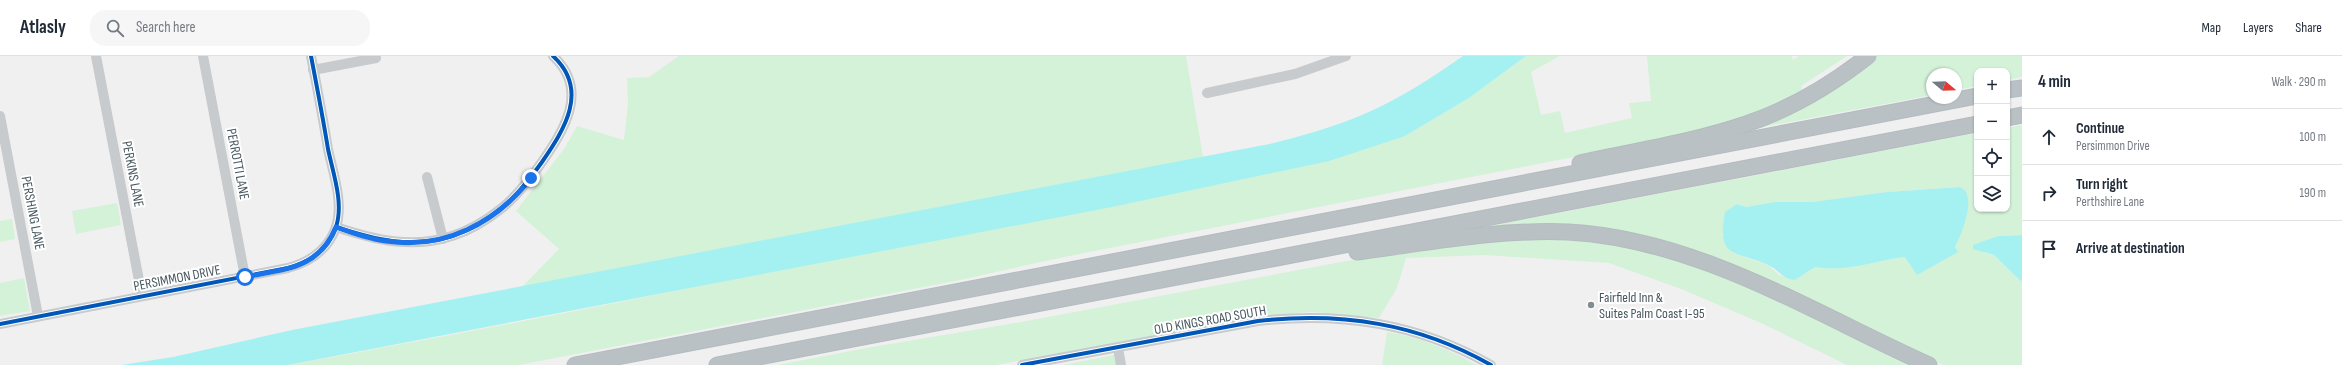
<!DOCTYPE html>
<meta charset="utf-8">
<style>
:root{--surface:#fff;--page:#f6f6f7;--text:#1f2937;--muted:#747a83;--line:#e0e1e3}
body{margin:0;font-family:"Sofia Sans Condensed",sans-serif;background:var(--page);color:var(--text)}
.controls{position:absolute;right:12px;top:12px;display:grid;overflow:hidden;border-radius:8px;box-shadow:0 1px 3px #0004}
.controls button{width:36px;height:36px;display:grid;place-items:center;padding:0;border:0;border-bottom:1px solid var(--line);background:var(--surface);color:var(--text);font:20px sans-serif}
.compass{position:absolute;left:1926px;top:12px;width:36px;height:36px;border-radius:50%;background:var(--surface);box-shadow:0 1px 3px #0004;rotate:109deg}
.stop{position:absolute;width:12px;height:12px;margin:-9px;border:3px solid #1a73e8;border-radius:50%;background:#fff}
.stop.end{background:#1a73e8;border-color:#fff;box-shadow:0 1px 4px #0008}
.list{margin:0;padding:0;list-style:none}
h2{display:flex;justify-content:space-between;align-items:center;height:52px;margin:0;padding:0 16px;font-size:17px}
h2 small{font-size:13px;font-weight:400;color:var(--muted)}
.list li{display:grid;grid-template-columns:26px 1fr auto;gap:12px;align-items:center;box-sizing:border-box;height:56px;padding:0 16px;border-top:1px solid var(--line)}
.list b{display:block;font-size:15px;white-space:nowrap}
.list p{margin:0;font-size:13px;white-space:nowrap;color:var(--muted)}
.list em{font-size:13px;font-style:normal;color:var(--muted)}
.icon{flex:none;width:22px;height:22px;fill:none;stroke:currentColor;stroke-width:2;stroke-linecap:round;stroke-linejoin:round}
.map{position:relative;flex:none;width:2022px;height:309px;overflow:hidden}
header{display:flex;align-items:center;gap:24px;box-sizing:border-box;height:56px;padding:0 20px;background:var(--surface);border-bottom:1px solid var(--line)}
header strong{font-size:19px}
nav{display:flex;gap:22px;margin-inline-start:auto;font-size:14px}
.search{width:280px;height:36px;background:var(--page);display:flex;align-items:center;gap:10px;box-sizing:border-box;padding:0 14px;border-radius:16px;color:var(--muted);font-size:15px}
main{display:flex}
aside{flex:1;background:var(--surface)}
.map>svg:first-child{display:block}
</style>
<header>
<strong>Atlasly</strong>
<div class="search"><svg class="icon" aria-label="search" viewBox="0 0 24 24"><circle cx="10" cy="10" r="6"/><path d="M15 15l6 6"/></svg>Search here</div>
<nav><a>Map</a><a>Layers</a><a>Share</a></nav>
</header>
<main>
<div class="map">
<svg width="2022" height="309" viewBox="0 0 2022 309">
<rect width="100%" height="100%" fill="#f1f0f0"/>
<g fill="#d3f2d8" fill-rule="evenodd">
<polygon points="679,0 1186,0 1203,101 522,231 559,193 516,155 564,93 577,70 624,84 628,47 627,22 649,21"/>
<path d="M1526,0H1560L1531,16L1541,59L1560,55L1565,77L1632,62L1629,47L1651,45L1647,0H1792L1793,4L1799,0H1847L1801,30L1803,36L1759,59L1670,82L1064,201L960,224L519,309H288C662,242 1033,160 1405,80L1469,42Z"/>
<polygon points="1873,0 2022,0 2022,21 2007,24 2007,15 1977,15 1977,30 1956,34 1956,18 1932,18 1932,39 1742,75"/>
<path d="M2022,69V179L1998,180L1984,197L1994,199L2022,226V309H1943L1654,186L1480,172L1977,77V153H2007V72ZM1960,131L1966,161L1955,191L1911,208L1905,201L1897,202C1870,207 1842,216 1815,211L1795,224L1779,219L1768,209L1734,197L1722,179L1737,148L1746,151L1775,146H1812L1887,136Z"/>
<polygon points="117,147 121,169 76,178 72,155"/>
<polygon points="12,163 15,183 0,186 0,165"/>
<polygon points="1565,181 1662,196 1786,247 1912,309 1847,309 1761,267 1681,233 1609,207 1484,199 1406,202 1397,232 1379,262 1312,256 1265,259 996,309 777,309 872,291 1021,266 1368,201 1494,183"/>
<polygon points="24,222 30,255 0,260 0,227"/>
<path d="M1387,276C1418,280 1449,294 1477,309H1382Z"/>
<polygon points="1124,297 1126,309 1063,309"/>
</g>
<g fill="#a5f1f2">
<path d="M1463,0H1526L1469,42L1405,80L1329,105L1112,151L288,309H121L173,301L292,274L1274,87C1304,79 1334,71 1362,59C1398,44 1431,22 1463,0Z"/>
<path d="M1960,131C1978,139 1962,177 1955,191L1958,196L1917,219L1905,201L1897,202C1870,207 1842,216 1815,211L1795,224C1780,222 1780,214 1768,209C1736,194 1716,204 1725,156L1737,148L1746,151L1775,146H1812L1887,136Z"/>
<polygon points="2022,179 2022,226 1994,199 1973,193 1973,189 1998,180"/>
</g>
<g fill="none" stroke-linecap="round" stroke-linejoin="round">
<g stroke="#b4bcc0" stroke-width="17">
<g id="highway">
<polyline points="2007,34 2022,32"/>
<polyline points="2007,62 2022,59"/>
<path d="M1580,107C1635,95 1693,86 1746,68C1791,53 1831,29 1868,0"/>
<path d="M1357,196C1427,187 1498,173 1568,176C1698,183 1813,257 1929,309"/>
<polyline points="575,309 1977,40"/>
<polyline points="717,309 1977,68"/>
</g>
</g>
<g stroke="#c7cbcd" stroke-width="10">
<polyline points="96,0 142,240"/>
<polyline points="203,0 245,221"/>
<polyline points="313,14 376,2"/>
<polyline points="1207,37 1295,18 1346,0"/>
<polyline points="0,60 38,260"/>
<polyline points="427,121 443,183"/>
<path d="M336,171C375,184 412,193 452,180C471,174 487,164 502,152C518,139 530,123 542,106C564,74 590,34 553,0"/>
<path d="M0,268L288,212C310,206 328,194 336,171C344,147 333,117 328,93C323,62 317,31 311,0"/>
<polyline points="1118,292 1121,309"/>
<path d="M1022,309L1258,265C1342,256 1417,267 1491,309"/>
</g>
<use href="#highway" stroke="#bac1c5" stroke-width="15"/>
<g stroke="#fff" stroke-width="6">
<g id="cycleway">
<path d="M336,171C375,184 412,193 452,180C471,174 487,164 502,152C518,139 530,123 542,106C564,74 590,34 553,0"/>
<path d="M0,268L288,212C310,206 328,194 336,171C344,147 333,117 328,93C323,62 317,31 311,0"/>
<path d="M1022,309L1258,265C1342,256 1417,267 1491,309"/>
</g>
</g>
<use href="#cycleway" stroke="#0057b8" stroke-width="4"/>
</g>
<g fill="none" stroke-linecap="round" stroke-linejoin="round">
<path stroke="#1a73e8" stroke-width="5" d="M245,221C285,213 319,213 336,171C352,177 369,183 386,185C444,194 496,167 531,122"/>
</g>
<circle fill="#828d91" stroke="#fff" stroke-width="1.5" cx="1591" cy="249" r="4"/>
<g text-anchor="middle" dominant-baseline="central" stroke-width="4" stroke-linejoin="round" paint-order="stroke">
<g font-size="14" fill="#46575e" stroke="#fff">
<text transform="translate(238 108) rotate(79)">PERROTTI LANE</text>
<text transform="translate(133 118) rotate(79)">PERKINS LANE</text>
<text transform="translate(33 157) rotate(79)">PERSHING LANE</text>
<text transform="translate(177 222) rotate(-11)">PERSIMMON DRIVE</text>
<text transform="translate(1210 264) rotate(-10)">OLD KINGS ROAD SOUTH</text>
</g>
<g font-size="14" fill="#46575e" stroke="#fff" text-anchor="start">
<text x="1599" y="241">Fairfield Inn &amp;<tspan x="1599" dy="16">Suites Palm Coast I-95</tspan></text>
</g>
</g>
</svg>
<div class="controls">
<button>+</button>
<button>−</button>
<button><svg class="icon" aria-label="locate" viewBox="0 0 24 24"><circle cx="12" cy="12" r="6"/><path d="M12 2v4M12 18v4M2 12h4M18 12h4"/></svg></button>
<button><svg class="icon" aria-label="layers" viewBox="0 0 24 24"><path d="M12 4l9 5-9 5-9-5zM3 14l9 5 9-5"/></svg></button>
</div>
<svg class="compass" viewBox="-18 -18 36 36"><path d="M0-13l5 13h-10z" fill="#e53935"/><path d="M0 13l5-13h-10z" fill="#747a83"/></svg>
<div class="stop" style="left:245px;top:221px"></div>
<div class="stop end" style="left:531px;top:122px"></div>
</div>
<aside>
<h2>4 min<small>Walk · 290 m</small></h2>
<ul class="list">
<li><svg class="icon" aria-label="ahead" viewBox="0 0 24 24"><path d="M12 20V5M6 11l6-6 6 6"/></svg><div><b>Continue</b><p>Persimmon Drive</p></div><em>100 m</em></li>
<li><svg class="icon" aria-label="right" viewBox="0 0 24 24"><path d="M7 20v-9h11M14 6l5 5-5 5"/></svg><div><b>Turn right</b><p>Perthshire Lane</p></div><em>190 m</em></li>
<li><svg class="icon" aria-label="arrive" viewBox="0 0 24 24"><path d="M6 21V4h12l-3 4 3 4H6"/></svg><div><b>Arrive at destination</b></div></li>
</ul>
</aside>
</main>
